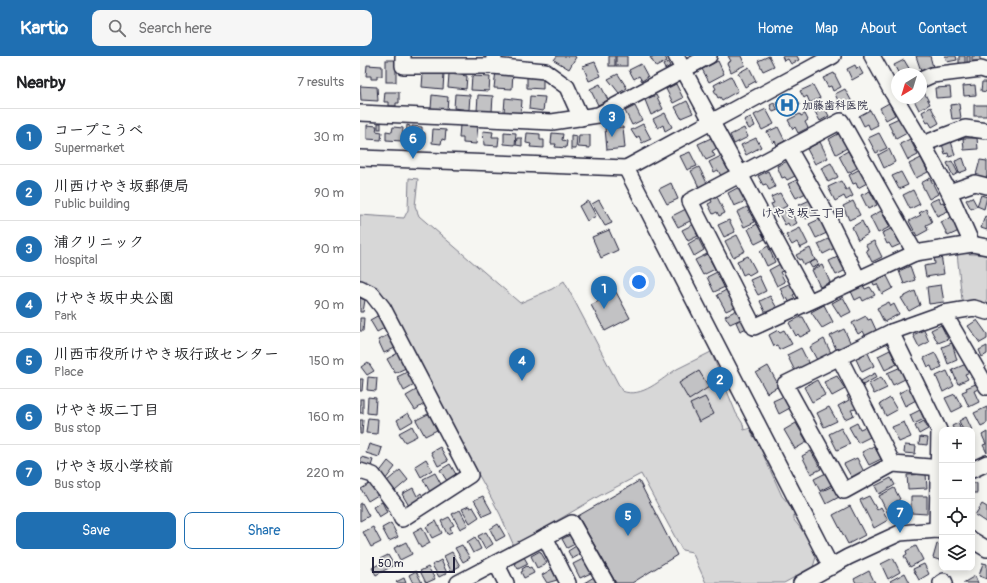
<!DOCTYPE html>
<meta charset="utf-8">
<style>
:root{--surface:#fff;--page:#f6f6f6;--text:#202124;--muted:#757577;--line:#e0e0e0;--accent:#1f6fb2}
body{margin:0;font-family:Pangolin,"Klee One",sans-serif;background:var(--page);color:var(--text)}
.controls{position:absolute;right:12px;bottom:12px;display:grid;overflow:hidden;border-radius:8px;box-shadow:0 2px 10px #0003}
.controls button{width:36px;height:36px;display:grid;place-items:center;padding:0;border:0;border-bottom:1px solid var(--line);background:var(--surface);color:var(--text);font:20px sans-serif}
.compass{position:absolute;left:531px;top:12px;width:36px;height:36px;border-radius:50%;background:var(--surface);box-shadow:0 2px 10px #0003;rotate:218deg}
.scale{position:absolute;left:12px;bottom:10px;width:83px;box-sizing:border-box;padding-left:4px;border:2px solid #22223b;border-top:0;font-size:11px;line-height:14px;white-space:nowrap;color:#22223b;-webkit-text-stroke:3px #f6f6f2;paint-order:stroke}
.you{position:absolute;left:279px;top:226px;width:14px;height:14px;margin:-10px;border:3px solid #fff;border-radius:50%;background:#1a73e8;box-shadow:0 0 0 6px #1a73e833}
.badge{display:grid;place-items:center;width:26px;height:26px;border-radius:50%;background:var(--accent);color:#fff;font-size:13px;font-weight:700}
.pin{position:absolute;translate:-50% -33px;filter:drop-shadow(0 1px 2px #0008)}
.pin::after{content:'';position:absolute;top:21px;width:14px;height:12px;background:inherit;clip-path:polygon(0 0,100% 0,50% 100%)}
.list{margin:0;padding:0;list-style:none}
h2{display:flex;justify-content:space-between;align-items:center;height:52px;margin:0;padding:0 16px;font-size:17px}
h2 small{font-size:13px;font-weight:400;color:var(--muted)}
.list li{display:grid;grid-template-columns:26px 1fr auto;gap:12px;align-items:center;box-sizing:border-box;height:56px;padding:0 16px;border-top:1px solid var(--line)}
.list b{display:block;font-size:15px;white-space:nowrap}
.list p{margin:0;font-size:13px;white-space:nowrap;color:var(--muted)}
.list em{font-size:13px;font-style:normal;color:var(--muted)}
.actions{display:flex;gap:8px;padding:12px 16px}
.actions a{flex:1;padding:9px 0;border:1px solid var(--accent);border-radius:8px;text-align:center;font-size:14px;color:var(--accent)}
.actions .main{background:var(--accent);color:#fff}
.icon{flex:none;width:22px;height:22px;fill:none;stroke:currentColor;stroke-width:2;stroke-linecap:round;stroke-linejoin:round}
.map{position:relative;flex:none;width:627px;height:527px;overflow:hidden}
header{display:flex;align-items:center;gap:24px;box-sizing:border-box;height:56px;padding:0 20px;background:var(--accent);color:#fff}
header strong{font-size:19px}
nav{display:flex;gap:22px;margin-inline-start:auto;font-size:14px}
.search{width:280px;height:36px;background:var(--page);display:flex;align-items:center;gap:10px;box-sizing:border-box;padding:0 14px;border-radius:8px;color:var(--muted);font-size:15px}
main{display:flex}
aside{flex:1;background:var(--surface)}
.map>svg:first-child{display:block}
</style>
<header>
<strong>Kartio</strong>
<div class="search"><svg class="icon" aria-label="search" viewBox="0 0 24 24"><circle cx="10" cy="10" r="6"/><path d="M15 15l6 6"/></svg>Search here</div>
<nav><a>Home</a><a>Map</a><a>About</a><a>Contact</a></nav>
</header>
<main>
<aside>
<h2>Nearby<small>7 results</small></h2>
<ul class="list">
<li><span class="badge">1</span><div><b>コープこうべ</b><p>Supermarket</p></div><em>30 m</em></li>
<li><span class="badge">2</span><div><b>川西けやき坂郵便局</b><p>Public building</p></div><em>90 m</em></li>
<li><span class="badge">3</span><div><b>浦クリニック</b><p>Hospital</p></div><em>90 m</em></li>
<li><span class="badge">4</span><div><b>けやき坂中央公園</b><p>Park</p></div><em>90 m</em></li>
<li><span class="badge">5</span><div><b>川西市役所けやき坂行政センター</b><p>Place</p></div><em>150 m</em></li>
<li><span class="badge">6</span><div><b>けやき坂二丁目</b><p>Bus stop</p></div><em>160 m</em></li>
<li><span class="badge">7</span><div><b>けやき坂小学校前</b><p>Bus stop</p></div><em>220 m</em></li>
</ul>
<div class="actions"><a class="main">Save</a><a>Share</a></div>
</aside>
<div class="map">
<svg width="627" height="527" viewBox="0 0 627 527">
<rect width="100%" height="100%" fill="#f6f6f2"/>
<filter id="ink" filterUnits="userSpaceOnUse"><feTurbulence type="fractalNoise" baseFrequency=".025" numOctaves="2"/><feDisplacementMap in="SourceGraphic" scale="8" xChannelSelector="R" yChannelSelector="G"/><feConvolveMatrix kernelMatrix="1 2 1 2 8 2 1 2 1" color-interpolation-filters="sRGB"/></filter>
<g filter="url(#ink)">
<g fill="#d7d7d7" stroke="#7c7c89">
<path d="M49,122L58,123L55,150L59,160L160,247L192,233L204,225L262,335C282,343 301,323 317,313C328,307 340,302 351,296L376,357L383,368L384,374L391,372L393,380L397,385L422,440L434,454V464L449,483L456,501L453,511L424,527H346L332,496L322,494L281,418L239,440L154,490L140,458L23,243L0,226V159L44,162L48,154Z"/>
<polygon points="597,197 627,199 627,251 602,244"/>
</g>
<g fill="#c2c2c4" stroke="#22223b">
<polygon points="197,0 214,0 216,1 209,13 194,4"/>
<rect x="249" y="0" width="6" height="10"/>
<rect x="256" y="0" width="11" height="10"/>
<polygon points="305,0 307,5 296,11 290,1"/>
<polygon points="368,0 381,0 385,9 371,16 367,7 371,5"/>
<polygon points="409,0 414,10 403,15 398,5"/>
<polygon points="422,0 437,0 439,4 431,8 428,3 424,5"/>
<polygon points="556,0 570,0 573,11 561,15"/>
<polygon points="585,0 596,0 597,4 587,6"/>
<rect x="599" y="0" width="6" height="9"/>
<rect x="607" y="0" width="3" height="8"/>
<rect x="612" y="0" width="8" height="5"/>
<rect x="26" y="4" width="10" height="22"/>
<polygon points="544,4 550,14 552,18 539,18 534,9"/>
<polygon points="358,5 364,18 349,26 342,13"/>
<polygon points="235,6 241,20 229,25 223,10"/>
<polygon points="308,6 310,10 305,13 303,9"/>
<polygon points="281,8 288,21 282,25 279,20 274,23 269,14"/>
<polygon points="7,9 22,10 22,20 17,20 17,23 11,23 11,20 6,20"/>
<polygon points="495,9 497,13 499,11 503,18 492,24 487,13"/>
<polygon points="389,11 396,25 385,31 378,17"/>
<polygon points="136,14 153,16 152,33 134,32"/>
<polygon points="63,17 84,18 83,33 62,31"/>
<polygon points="474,17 481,31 473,35 471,30 468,31 463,22"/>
<polygon points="89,18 107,20 106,33 88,31"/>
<polygon points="258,18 267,32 259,37 248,23"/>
<polygon points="167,19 183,19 183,33 167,32"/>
<polygon points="112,20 130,21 129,35 111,34"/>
<polygon points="371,20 378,35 362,44 360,41 358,42 354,34 356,33 354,29"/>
<polygon points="622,26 627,26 627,36 621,35"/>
<polygon points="240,28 248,44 238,49 230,33"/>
<polygon points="316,28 323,42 313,47 306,33"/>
<polygon points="453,29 460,42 450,47 447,40 444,42 440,35"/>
<polygon points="615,29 616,39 604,40 603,30"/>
<polygon points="0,30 17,31 18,45 1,44"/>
<polygon points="590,31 591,41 576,42 575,32"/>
<polygon points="485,33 492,46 490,46 491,49 486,52 485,49 481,51 475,38"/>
<polygon points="563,34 570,48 559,54 553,42 561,42"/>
<polygon points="25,36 39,36 39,47 36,47 36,50 29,50 29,46 24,46"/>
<polygon points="95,38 110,39 109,54 94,52"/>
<polygon points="72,39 88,41 87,55 71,53"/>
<polygon points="118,39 133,40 132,56 117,55"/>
<polygon points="296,39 303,53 291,59 285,44"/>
<polygon points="428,39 431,45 436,42 440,49 431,54 429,49 420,54 416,46"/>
<polygon points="170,40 185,41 183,55 169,53"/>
<polygon points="145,42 162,44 161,57 144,56"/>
<polygon points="327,45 333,57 321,62 315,51"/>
<polygon points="414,47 418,54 413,56 410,49"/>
<polygon points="462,47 469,60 460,65 453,52"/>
<polygon points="529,47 535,59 526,64 520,52"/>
<polygon points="599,48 601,62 592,63 590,49"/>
<rect x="614" y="49" width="13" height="11"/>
<polygon points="275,50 282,64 272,69 265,55"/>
<polygon points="571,51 579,67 572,71 569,66 567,67 562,56"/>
<polygon points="406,53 414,68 402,74 394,59"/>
<polygon points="510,54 518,69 510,73 508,68 504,70 499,60"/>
<polygon points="305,57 312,71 305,75 303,69 298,72 293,63"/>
<polygon points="440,58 441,60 445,58 448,64 445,66 448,72 438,77 435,71 433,73 428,64"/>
<polygon points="391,61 395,70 389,73 384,64"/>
<polygon points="539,62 547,77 536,83 528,67"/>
<rect x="18" y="67" width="3" height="6"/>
<polygon points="283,68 291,83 282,87 279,80 276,82 271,74"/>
<polygon points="7,69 17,70 16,75 22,76 21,84 7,83"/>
<polygon points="47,69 50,70 49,83 46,83"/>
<polygon points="100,69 118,70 116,88 103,87 103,82 99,82"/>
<polygon points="52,70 62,71 62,76 65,77 65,87 54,86 55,82 51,82"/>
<polygon points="33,71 43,72 42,85 26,84 26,75 32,76"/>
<polygon points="263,71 265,92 247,94 245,72"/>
<polygon points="418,71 425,85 417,89 415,85 413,87 407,76"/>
<polygon points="384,72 388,81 374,88 370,79"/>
<polygon points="73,73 86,74 85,84 82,83 81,88 72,87"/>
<polygon points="123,75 133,76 132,81 139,81 138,90 124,89"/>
<polygon points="144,76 156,77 155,89 144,88"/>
<polygon points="167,77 180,78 180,84 184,84 184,92 170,91 171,88 166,87"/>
<polygon points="192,77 203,78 202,84 207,85 206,92 195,91 196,88 191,88"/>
<polygon points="480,77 487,92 476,98 469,83"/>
<polygon points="519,77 527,92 516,97 508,82"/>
<polygon points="211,79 217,80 216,93 211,93"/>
<polygon points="219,79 230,79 230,92 218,91"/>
<polygon points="157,82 162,82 162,90 156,89"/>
<polygon points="351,82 357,92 352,95 355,100 346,104 338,88"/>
<polygon points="396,82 401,91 386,99 381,89"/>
<polygon points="603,82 617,82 618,93 604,94"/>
<polygon points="550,83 558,99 548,104 540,88"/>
<polygon points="591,85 595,99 589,101 588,97 585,98 582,88"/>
<polygon points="460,86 468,102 455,108 447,93"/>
<polygon points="529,93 535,106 524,112 518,99"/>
<polygon points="488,95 497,112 488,117 479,100"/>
<polygon points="330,96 337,110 327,114 320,100"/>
<polygon points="361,100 369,116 361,120 358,114 354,116 349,106"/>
<polygon points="561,102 568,116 556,122 549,108"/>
<polygon points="603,102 607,114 599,117 595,105"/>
<polygon points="430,104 437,119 427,124 425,121 422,122 417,110"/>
<polygon points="620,104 627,105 627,122 616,119"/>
<polygon points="592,105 598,117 593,120 587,107"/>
<polygon points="471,107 478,121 468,126 461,112"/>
<polygon points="339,111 347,127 339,131 331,115"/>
<polygon points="500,113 507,127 498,132 496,127 493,128 489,119"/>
<polygon points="408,115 415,131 409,134 406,128 403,129 398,120"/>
<polygon points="541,116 548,129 539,133 532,120"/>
<polygon points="570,122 578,138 569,143 561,127"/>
<polygon points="439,123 446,137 436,142 428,128"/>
<polygon points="481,125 486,134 489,132 493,140 486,144 484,140 475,145 468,131"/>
<polygon points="311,127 318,143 307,148 299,133"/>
<polygon points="379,131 386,145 374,150 368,137"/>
<polygon points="553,134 560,148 550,153 543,139"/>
<polygon points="510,135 517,149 508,153 501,139"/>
<polygon points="420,137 427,150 415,156 411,148 414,147 411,141"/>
<polygon points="356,139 365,157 359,160 357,156 353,158 348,148 352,146 350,142"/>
<polygon points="621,139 627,141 624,153 617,150"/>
<polygon points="612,141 617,150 611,153 606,144"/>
<polygon points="579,142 581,147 583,146 588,155 577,160 570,146"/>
<polygon points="239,144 252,167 245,170 232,148"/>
<polygon points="450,144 457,157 446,163 439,149"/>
<polygon points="228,145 236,160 227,165 219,150"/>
<polygon points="493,145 500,159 489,164 483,150"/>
<polygon points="387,151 395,166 384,171 377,156"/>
<polygon points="326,153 332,164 318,171 312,160"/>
<polygon points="429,153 437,167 430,171 428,167 425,169 419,158"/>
<polygon points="566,153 572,166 566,169 568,174 557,180 549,165 561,159 559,157"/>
<polygon points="521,155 530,171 518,177 510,161"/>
<polygon points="625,160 627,161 627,174 621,172"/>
<polygon points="592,161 599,175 588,180 581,166"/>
<polygon points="462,162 469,176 456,182 449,168"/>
<polygon points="369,164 375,176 364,181 358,169"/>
<polygon points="502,165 508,178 498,184 492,171"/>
<polygon points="334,168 338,176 336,177 338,180 328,185 322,174"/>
<polygon points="397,168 405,183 395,188 388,173"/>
<polygon points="440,172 448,188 440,192 437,186 432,189 426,179"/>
<polygon points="533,172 541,188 532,192 529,187 527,188 522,177"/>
<polygon points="249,174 258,194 241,202 232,181"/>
<polygon points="377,179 385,195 373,201 365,185"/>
<polygon points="338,182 344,194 334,200 328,188"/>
<polygon points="470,182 475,192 463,198 458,188"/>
<polygon points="514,185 522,201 512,206 506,194 508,193 506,189"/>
<polygon points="408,190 415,206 407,210 400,195"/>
<polygon points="450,192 455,204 444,209 441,203 439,204 436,199"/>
<polygon points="347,198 355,213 343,219 335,204"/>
<polygon points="482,199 488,213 476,219 469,205"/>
<polygon points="581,199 584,218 566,221 564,210 575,208 574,200"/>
<polygon points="388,200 396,215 389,219 387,217 383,219 377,205"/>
<polygon points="456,204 459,209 452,212 449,207"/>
<polygon points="420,208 423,215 420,216 425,226 417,230 409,214"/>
<polygon points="462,209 470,226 460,231 452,214"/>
<polygon points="550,210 555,224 544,228 539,215"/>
<polygon points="357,216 365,231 354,236 347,221"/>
<polygon points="526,218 533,232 522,238 517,228 514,229 511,222"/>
<polygon points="399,220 406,235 398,239 390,224"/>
<polygon points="431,227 436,237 433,239 436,244 430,247 427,242 425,243 420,232"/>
<polygon points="502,227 505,233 510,231 515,239 503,245 501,241 495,244 490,233"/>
<polygon points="581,229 584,246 569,248 567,231"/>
<polygon points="368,233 377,250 366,255 357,239"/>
<polygon points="555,235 560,249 549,255 541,242"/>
<polygon points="256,236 270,262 245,275 231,249"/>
<polygon points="410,240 418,254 407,260 400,245"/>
<polygon points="483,241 491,256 481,261 472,247"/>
<polygon points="0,242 5,244 3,256 0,256"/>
<polygon points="529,246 531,250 534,248 539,258 524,266 517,252"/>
<polygon points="464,249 473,266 462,272 451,256"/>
<polygon points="377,254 381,263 370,268 365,260"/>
<polygon points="19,259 26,271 17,276 10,264"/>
<polygon points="506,260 508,264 511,263 517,276 506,281 503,275 498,278 492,267"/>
<polygon points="440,261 443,261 451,276 440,281 438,278 436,280 429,267"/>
<polygon points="0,262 4,262 3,275 0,275"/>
<polygon points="382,263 387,272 380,275 376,266"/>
<polygon points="617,264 627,278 627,283 620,287 608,270"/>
<polygon points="581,269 588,283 578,287 571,274"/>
<polygon points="484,273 491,288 477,295 470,280"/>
<polygon points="418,274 420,276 424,274 432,288 419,294 417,289 414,290 409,279"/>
<polygon points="564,274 569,286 559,291 553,279"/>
<polygon points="28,279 35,292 24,297 18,284"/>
<polygon points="464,283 471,297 457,304 450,291"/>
<polygon points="592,287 597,304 588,308 582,291"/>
<polygon points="627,290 627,298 622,301 619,294"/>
<polygon points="441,292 449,308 435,315 427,299"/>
<polygon points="530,294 537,308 525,314 518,300"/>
<polygon points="507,295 514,310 502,316 495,301"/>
<polygon points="38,297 46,312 35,317 27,303"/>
<polygon points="575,297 582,311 573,315 571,310 568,311 564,302"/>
<polygon points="8,306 14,315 7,319 1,311"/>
<polygon points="606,308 610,316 605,318 608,323 598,328 592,314"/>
<polygon points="408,310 419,330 407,337 396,317"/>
<polygon points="541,311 547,322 533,329 527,317"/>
<polygon points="49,315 56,328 44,335 37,321"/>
<polygon points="339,315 349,331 329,344 319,327"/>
<polygon points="587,315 594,330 583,336 576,320"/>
<polygon points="515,317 517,321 503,329 501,325"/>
<polygon points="477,320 485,333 472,340 464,326"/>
<polygon points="8,321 17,322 16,335 7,334"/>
<polygon points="521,321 527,332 514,338 509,328"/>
<polygon points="0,323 3,323 2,335 0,335"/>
<polygon points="457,324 465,339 452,346 444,331"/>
<polygon points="618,327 620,332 614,335 619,346 609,351 602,336 607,334 606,332"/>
<polygon points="551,331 558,343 545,350 539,337"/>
<polygon points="58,333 67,346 55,354 46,340"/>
<polygon points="492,337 500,352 491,354 494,359 485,363 478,350 489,344 487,340"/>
<polygon points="595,338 602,351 592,356 585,342"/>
<polygon points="424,340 430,352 419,358 413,345"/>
<polygon points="8,341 16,342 15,358 7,357"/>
<polygon points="345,341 354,358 339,366 330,348"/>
<polygon points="530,342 537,354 526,360 520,348"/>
<rect x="0" y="343" width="3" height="14"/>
<polygon points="469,351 477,365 464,371 457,357"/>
<polygon points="627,351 627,367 621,370 614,357"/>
<polygon points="560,354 564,363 554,368 550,359"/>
<polygon points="48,357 53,365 41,372 37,364"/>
<polygon points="70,357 79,373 65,380 56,364"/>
<polygon points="606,361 612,374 603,374 599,365"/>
<polygon points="8,362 18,363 17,378 6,377"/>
<polygon points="0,364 3,364 2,378 0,378"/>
<polygon points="564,365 568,373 559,378 555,370"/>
<polygon points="544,366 551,381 539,386 532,371"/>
<polygon points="436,367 447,386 435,393 424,374"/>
<polygon points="497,367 500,373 505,371 510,381 498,387 489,371"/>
<polygon points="598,367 601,374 594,374 592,370"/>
<polygon points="52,370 57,380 45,386 39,377"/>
<polygon points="481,372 490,388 477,394 469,378"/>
<polygon points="627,376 627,397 623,389 626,388 622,379"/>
<polygon points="560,381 568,382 567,389 559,388"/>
<polygon points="9,388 22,392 19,401 6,397"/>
<polygon points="545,389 556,390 555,398 544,397"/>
<polygon points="514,390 521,403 509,409 502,396"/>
<polygon points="80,391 88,405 78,410 71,396"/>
<polygon points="451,395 461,413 451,418 442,400"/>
<polygon points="1,401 13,404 10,413 0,410"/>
<polygon points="497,402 504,416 492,422 484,408"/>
<polygon points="66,403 72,414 61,421 55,410"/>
<polygon points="28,405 35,411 25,424 18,418"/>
<polygon points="90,408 97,420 87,425 80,414"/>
<polygon points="40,414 48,424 35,435 27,425"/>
<polygon points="468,416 473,428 460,435 454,423"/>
<polygon points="75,417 82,430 70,436 63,423"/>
<polygon points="566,418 567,432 548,433 547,419"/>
<polygon points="531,422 535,429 519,438 515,430"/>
<polygon points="279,425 317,499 272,527 256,527 218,460"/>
<polygon points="11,427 18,439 8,445 1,433"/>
<rect x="612" y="427" width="5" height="10"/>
<polygon points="475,429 481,440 466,448 460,436"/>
<polygon points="53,432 57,440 61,437 64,442 49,450 42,438"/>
<polygon points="534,432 540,443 535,446 539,453 528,458 519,440"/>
<polygon points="123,440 132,456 123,460 114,444"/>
<polygon points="509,440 517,454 521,451 528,464 514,472 500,444"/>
<polygon points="551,440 567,440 567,458 551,457"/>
<polygon points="22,446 27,456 19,461 13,451"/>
<polygon points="2,447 9,460 0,465 0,448"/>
<polygon points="622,448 627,451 627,467 615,459"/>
<polygon points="109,450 110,452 113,451 119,461 110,467 102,453"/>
<polygon points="490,450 505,479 488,488 473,459"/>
<polygon points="100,454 108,469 100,473 92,458"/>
<polygon points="89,461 94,469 90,471 92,476 87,478 81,465"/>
<polygon points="76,465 82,477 72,482 66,471"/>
<polygon points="31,467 38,481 29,485 22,472"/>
<polygon points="138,468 145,480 136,485 130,473"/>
<polygon points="13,471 21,486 11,491 3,476"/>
<polygon points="62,471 70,487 61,492 53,476"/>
<polygon points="126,476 133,488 125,493 118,480"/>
<polygon points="212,478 217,487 207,492 202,483"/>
<polygon points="115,481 121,493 113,497 107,486"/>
<polygon points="46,486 52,498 40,504 34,492"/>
<polygon points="577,488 582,490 582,505 573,502"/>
<polygon points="102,489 110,502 103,506 95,492"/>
<polygon points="216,490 221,498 212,503 208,495"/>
<polygon points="556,490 563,504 550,511 544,500 547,498 546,495"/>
<polygon points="180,495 187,507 177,512 171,500"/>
<polygon points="92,496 100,510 91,515 84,500"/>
<polygon points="28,499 34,509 16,519 12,512 21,507 20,503"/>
<polygon points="164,501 168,508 158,513 154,506"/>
<polygon points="533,502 540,516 528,523 521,508"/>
<polygon points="223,503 231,517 220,522 213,508"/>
<polygon points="81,504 87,517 79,521 72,509"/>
<polygon points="623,507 627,508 627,523 619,520"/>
<polygon points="564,508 569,518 559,524 553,513"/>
<polygon points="167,510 169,512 171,511 174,517 164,522 161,516 163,515 162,513"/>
<polygon points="68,511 75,523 66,527 60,515"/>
<polygon points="192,513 197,524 187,527 182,519"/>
<polygon points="56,515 62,527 53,527 49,519"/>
<polygon points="509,515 515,527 496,527 494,523"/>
<polygon points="545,517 550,527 532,527 530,525"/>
<polygon points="615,520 618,527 603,527"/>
<polygon points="234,521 237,527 224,527"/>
<polygon points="44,522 46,527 37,527 36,526"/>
</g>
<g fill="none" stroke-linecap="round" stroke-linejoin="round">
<g stroke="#22223b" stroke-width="18">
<g id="minor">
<polyline points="43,0 43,10 133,10 134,1"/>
<path d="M316,0L449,246L394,271L330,145C380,118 431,92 481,65L555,197L449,246"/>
<polyline points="512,0 532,36"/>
<polyline points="133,10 185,15 207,31 221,62"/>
<polyline points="561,24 572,19 621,13 627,15"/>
<polyline points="537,34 532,36 563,88 605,72 627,75"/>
<polyline points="0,57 192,66 238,59 349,0"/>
<polyline points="563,88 589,136 612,188"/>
<polyline points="429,93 464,154 498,223"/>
<polyline points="0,102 266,112 473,0"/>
<polyline points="266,112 471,511"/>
<polyline points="589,136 615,127 627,130"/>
<polyline points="555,197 612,188 627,191"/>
<polyline points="0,232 12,238 23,252 110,419 42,463 36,450 13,419 0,415"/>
<polyline points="584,257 627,331"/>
<polyline points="531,276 579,374 577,474"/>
<polyline points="479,301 533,408"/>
<polyline points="582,412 533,408 484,435 425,328 531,276 584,257 614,252 627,256"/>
<polyline points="612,414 627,407"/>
<polyline points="185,481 208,527"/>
<polyline points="612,484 627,493"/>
<polyline points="136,507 146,527"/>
<polyline points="98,527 212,467 246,527"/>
<polyline points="441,527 488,501 540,477 577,474 582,475"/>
<polyline points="581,527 584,525 585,527"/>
</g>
</g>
<use href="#minor" stroke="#f6f6f2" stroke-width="15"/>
</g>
</g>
<defs>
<g id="hospital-ring" transform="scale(1.15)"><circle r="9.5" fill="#f6f6f2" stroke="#1f6fb2" stroke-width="1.5"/><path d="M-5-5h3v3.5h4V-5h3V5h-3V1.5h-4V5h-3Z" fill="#1f6fb2"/></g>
</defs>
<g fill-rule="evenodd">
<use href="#hospital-ring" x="427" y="49"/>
</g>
<g text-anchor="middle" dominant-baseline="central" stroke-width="3.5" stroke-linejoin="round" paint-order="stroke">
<g font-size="11" font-weight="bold" fill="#22223b" stroke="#f6f6f2" text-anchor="start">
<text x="442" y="49">加藤歯科医院</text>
</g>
<g font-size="12" font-weight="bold" fill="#22223b" stroke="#f6f6f2">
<text x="443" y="157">けやき坂二丁目</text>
</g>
</g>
</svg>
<div class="controls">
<button>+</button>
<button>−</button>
<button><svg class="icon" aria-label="locate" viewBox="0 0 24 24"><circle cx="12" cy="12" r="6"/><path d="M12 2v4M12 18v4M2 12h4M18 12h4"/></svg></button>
<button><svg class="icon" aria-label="layers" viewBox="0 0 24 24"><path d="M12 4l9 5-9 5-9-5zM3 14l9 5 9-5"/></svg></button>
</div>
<svg class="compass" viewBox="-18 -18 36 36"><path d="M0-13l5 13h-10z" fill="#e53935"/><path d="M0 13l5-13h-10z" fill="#757577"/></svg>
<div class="scale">50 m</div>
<div class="you"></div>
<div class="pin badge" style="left:244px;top:253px">1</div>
<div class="pin badge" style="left:360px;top:344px">2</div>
<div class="pin badge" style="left:252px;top:81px">3</div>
<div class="pin badge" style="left:162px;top:325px">4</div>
<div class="pin badge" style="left:268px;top:480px">5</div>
<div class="pin badge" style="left:53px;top:103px">6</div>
<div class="pin badge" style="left:540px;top:477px">7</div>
</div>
</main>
